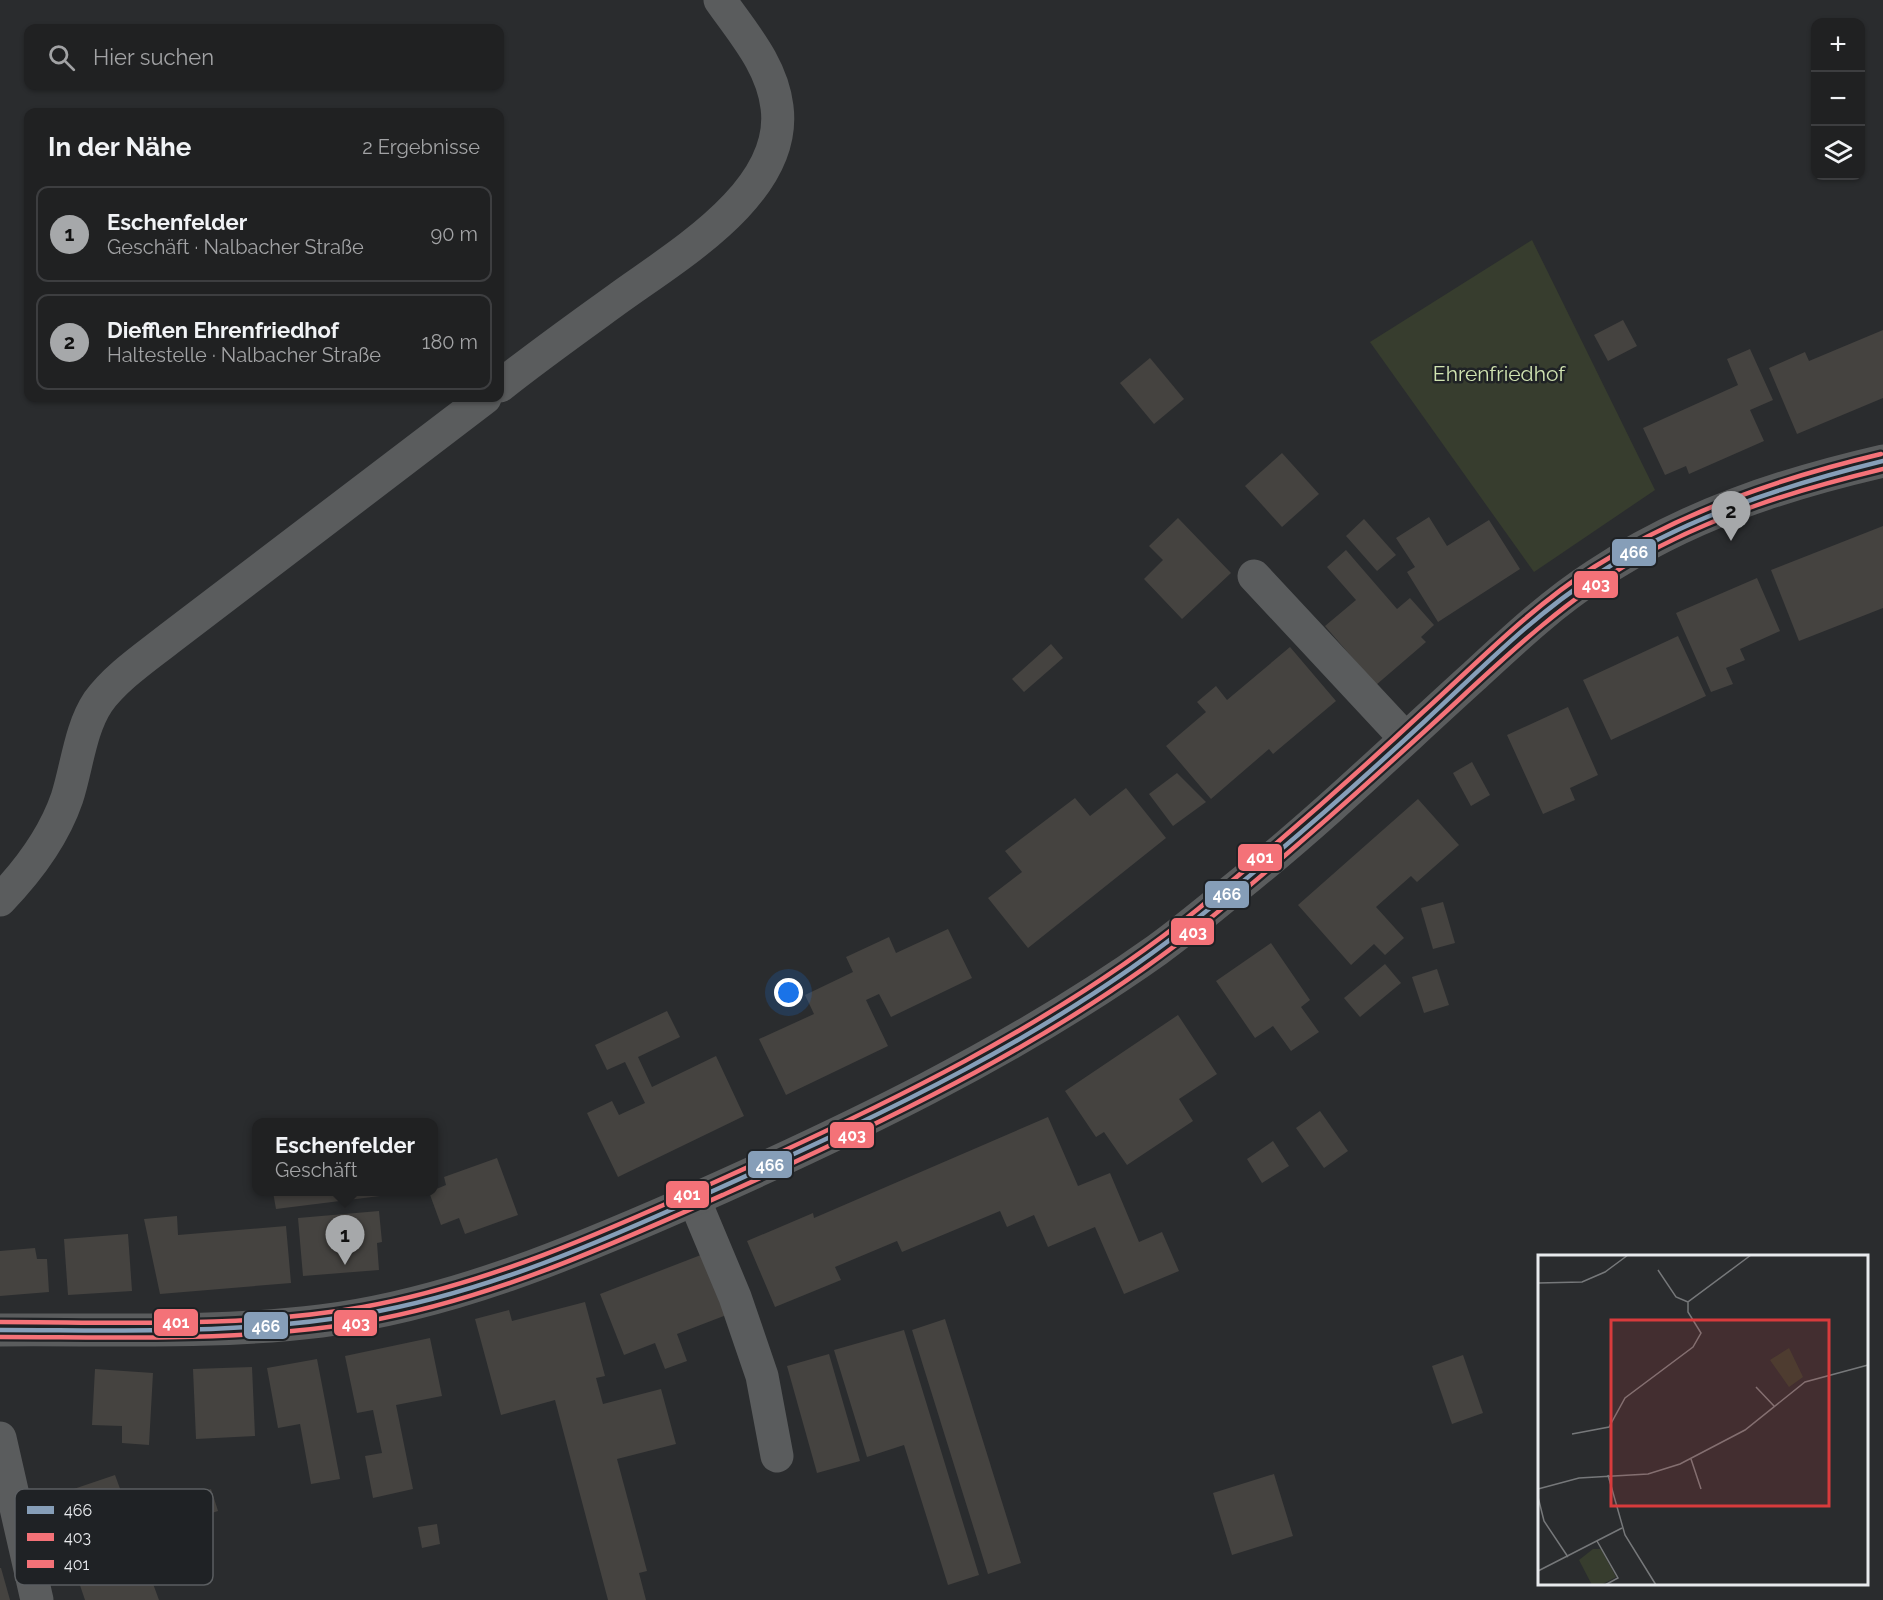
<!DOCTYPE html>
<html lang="de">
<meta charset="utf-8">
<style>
:root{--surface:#202122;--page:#2d2e2f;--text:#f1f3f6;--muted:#a2a3a5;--line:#3d3e40;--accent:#a6a8aa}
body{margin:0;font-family:Raleway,sans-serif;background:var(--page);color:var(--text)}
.controls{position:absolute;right:18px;top:18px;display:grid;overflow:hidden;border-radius:12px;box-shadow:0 2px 4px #0004}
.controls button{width:54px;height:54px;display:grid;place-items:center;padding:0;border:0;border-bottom:2px solid var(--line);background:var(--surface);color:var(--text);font:30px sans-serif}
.you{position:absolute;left:789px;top:993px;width:21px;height:21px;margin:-15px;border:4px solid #fff;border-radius:50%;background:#1a73e8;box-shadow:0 0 0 9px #1a73e833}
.badge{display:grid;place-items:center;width:39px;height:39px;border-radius:50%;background:var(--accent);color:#111;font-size:20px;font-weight:700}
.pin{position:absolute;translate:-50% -50px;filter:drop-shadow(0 2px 3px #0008)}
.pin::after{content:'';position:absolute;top:32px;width:21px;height:18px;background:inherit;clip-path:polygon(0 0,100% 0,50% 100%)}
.popup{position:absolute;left:252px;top:1118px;width:186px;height:78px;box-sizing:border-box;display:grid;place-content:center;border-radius:12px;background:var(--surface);filter:drop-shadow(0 2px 4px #0005);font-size:20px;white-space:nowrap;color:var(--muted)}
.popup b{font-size:22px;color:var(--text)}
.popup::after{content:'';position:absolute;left:50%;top:100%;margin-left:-12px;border:12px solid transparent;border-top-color:var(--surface)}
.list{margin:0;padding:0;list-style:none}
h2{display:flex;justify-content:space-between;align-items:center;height:78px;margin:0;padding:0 24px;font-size:26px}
h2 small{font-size:20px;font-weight:400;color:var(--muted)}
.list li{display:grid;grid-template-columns:39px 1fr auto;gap:18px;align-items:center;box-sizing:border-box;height:96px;margin:0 12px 12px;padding:0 12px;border:2px solid var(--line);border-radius:12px}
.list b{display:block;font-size:22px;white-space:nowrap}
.list p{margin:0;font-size:20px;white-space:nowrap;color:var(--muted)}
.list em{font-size:20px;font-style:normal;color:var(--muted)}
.icon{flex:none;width:33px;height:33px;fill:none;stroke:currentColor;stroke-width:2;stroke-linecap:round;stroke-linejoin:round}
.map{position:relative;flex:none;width:1883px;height:1600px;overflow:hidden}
.search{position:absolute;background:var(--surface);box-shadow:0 2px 4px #0004;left:24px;top:24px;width:480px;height:66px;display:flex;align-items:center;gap:15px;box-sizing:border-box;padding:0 21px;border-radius:12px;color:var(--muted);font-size:22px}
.panel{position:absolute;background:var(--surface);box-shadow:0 2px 4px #0004;left:24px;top:108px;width:480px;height:294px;border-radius:12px}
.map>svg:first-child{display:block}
</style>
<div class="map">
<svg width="1883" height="1600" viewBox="0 0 1883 1600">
<rect width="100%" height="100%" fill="#2a2c2e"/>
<polygon fill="#373d2e" points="1532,240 1655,490 1534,572 1370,342"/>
<g fill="#454340">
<polygon points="1623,320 1637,346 1608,361 1594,335"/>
<polygon points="1883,330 1883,398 1797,434 1769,368 1805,352 1809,361"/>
<polygon points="1750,349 1773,400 1750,410 1764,441 1689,474 1686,466 1665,475 1643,428 1738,385 1727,359"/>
<polygon points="1150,358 1184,399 1154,424 1120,383"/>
<polygon points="1282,453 1319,494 1282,527 1245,486"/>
<polygon points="1429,517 1447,546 1489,520 1520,569 1438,622 1407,572 1415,567 1396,538"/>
<polygon points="1178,518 1231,573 1182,619 1144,579 1163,560 1149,546"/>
<polygon points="1364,519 1396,555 1377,571 1346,536"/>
<polygon points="1883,526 1883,608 1799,641 1771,570"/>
<polygon points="1346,550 1397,609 1410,598 1434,625 1421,637 1426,642 1376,685 1325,626 1356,600 1327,567"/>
<polygon points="1757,578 1780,631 1740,649 1745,660 1726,668 1733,684 1711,692 1676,613"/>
<polygon points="1678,636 1706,696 1611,740 1583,680"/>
<polygon points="1051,644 1063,658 1024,692 1012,679"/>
<polygon points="1290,647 1336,701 1273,754 1269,749 1211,799 1166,746 1206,712 1197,702 1216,686 1227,700"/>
<polygon points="1568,707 1598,775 1570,788 1575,800 1543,814 1507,735"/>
<polygon points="1472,762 1490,795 1471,806 1453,773"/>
<polygon points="1177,773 1206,802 1173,826 1149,794"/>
<polygon points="1126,788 1166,838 1028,948 988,898 1022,872 1005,851 1075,798 1090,816"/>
<polygon points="1418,799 1459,845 1417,882 1411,876 1376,907 1404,938 1385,955 1374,944 1351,965 1298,905"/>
<polygon points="1443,902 1455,943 1433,949 1421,908"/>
<polygon points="948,929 972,978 891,1017 879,994 866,1000 888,1046 786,1095 759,1039 814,1014 805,995 853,972 846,957 889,937 896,953"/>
<polygon points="1271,943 1310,1000 1301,1007 1319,1032 1291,1051 1273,1026 1255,1038 1216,981"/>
<polygon points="1385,964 1401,983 1360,1017 1344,998"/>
<polygon points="1437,969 1449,1005 1424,1013 1412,977"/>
<polygon points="667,1011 680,1037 638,1057 652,1087 716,1056 744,1116 618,1177 587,1113 612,1101 619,1115 645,1103 625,1062 607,1070 595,1045"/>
<polygon points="1178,1015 1217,1074 1179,1099 1193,1121 1127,1165 1104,1132 1096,1137 1065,1091"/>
<polygon points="1320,1111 1348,1151 1324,1168 1296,1128"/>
<polygon points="1048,1117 1078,1186 1110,1173 1139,1242 1162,1232 1179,1271 1124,1294 1095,1227 1048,1247 1034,1215 1007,1227 1000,1211 902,1252 897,1241 835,1267 841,1280 775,1307 747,1241 813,1213 814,1218"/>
<polygon points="1273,1141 1289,1166 1262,1183 1247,1159"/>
<polygon points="497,1158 518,1215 465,1234 459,1218 441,1225 429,1192 446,1185 444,1177"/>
<polygon points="273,1192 404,1192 404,1193 276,1209"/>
<polygon points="379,1211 382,1242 377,1243 379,1270 303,1276 298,1218"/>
<polygon points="177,1216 178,1235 286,1226 291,1283 160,1294 144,1219"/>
<polygon points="128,1234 132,1291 68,1295 64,1239"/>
<polygon points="35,1248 37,1259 47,1259 49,1292 0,1296 0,1251"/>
<polygon points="706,1253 729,1314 677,1334 687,1361 665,1369 655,1343 624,1355 600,1294"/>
<polygon points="585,1302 605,1376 596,1378 603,1404 661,1389 676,1444 617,1459 647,1571 639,1573 646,1600 608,1600 555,1400 501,1415 475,1319 509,1310 512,1321"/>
<polygon points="945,1319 1021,1563 988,1574 912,1330"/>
<polygon points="904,1330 979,1575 948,1585 904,1445 867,1457 834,1350"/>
<polygon points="430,1338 442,1396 396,1405 413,1489 373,1498 365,1456 382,1453 373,1410 357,1413 345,1356"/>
<polygon points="829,1354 860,1461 817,1473 787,1366"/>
<polygon points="1463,1355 1483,1413 1452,1424 1432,1366"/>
<polygon points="317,1359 340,1479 311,1484 300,1424 278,1428 267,1368"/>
<polygon points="252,1367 255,1436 196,1439 193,1369"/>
<polygon points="95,1369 153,1373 149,1445 122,1443 122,1426 92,1425"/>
<polygon points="1274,1474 1293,1536 1232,1555 1213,1493"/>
<polygon points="115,1475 134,1527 144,1524 163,1577 152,1581 159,1600 85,1600 68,1550 50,1497"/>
<polygon points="211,1489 218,1511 193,1519 186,1497"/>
<polygon points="437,1524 440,1544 422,1548 418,1527"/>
<polygon points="0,1568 1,1568 10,1600 0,1600"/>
</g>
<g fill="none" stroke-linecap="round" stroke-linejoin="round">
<g stroke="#5a5c5d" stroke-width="33">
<path d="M500,386C539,355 580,326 620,297C678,255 788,191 777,107C772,65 743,33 720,0"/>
<polyline points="1254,576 1405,738"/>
<path d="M0,900C28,871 54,836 67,798C77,767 80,729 98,702C116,677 146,657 170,638L485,398"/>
<polyline points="694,1199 735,1297 762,1376 777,1456"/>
<path d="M0,1330C106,1329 215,1334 321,1321C448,1305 570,1254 686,1203C848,1131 1012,1053 1157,950C1189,927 1219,901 1249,877C1327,814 1399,744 1473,677C1512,641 1551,604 1596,575C1686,516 1779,485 1883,461"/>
<polyline points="0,1438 37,1600"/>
</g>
<g stroke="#1f2225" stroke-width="9">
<path id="bus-1" d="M0,1330C121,1330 243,1335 363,1314C486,1293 603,1241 715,1190C883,1114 1055,1034 1199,917C1277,855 1352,789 1425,721C1480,670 1533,615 1596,575C1684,518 1782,486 1883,461"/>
</g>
<g stroke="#1f2225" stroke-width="9">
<path id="bus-2" d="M0,1337C121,1337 243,1342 363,1322C489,1300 609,1246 725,1194C893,1118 1065,1036 1208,920C1283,859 1355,795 1426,730C1492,670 1555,606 1633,561C1711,516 1796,490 1883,469"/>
</g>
<g stroke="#1f2225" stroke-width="9">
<path id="bus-3" d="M0,1322C121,1322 243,1328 363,1307C485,1285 602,1233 715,1182C882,1107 1054,1025 1198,909C1275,846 1350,780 1423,712C1478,662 1531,607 1594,567C1683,511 1780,478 1881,454"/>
</g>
<use href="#bus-1" stroke="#869eb8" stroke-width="4.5"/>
<use href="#bus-2" stroke="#f47278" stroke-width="4.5"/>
<use href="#bus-3" stroke="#f47278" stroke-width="4.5"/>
</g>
<g text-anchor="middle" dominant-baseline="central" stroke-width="5" stroke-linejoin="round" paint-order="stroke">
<g font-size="21" fill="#d0e3b0" stroke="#1f2225">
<text x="1499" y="373">Ehrenfriedhof</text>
</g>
</g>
<g transform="translate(1538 1255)">
<rect width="330" height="330" fill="#2a2c2e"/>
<path d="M251,93L265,122L251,132L232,105ZM55,294H63L78,322L63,330H54L41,305Z" fill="#373d2e"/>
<path fill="none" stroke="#76787a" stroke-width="1.5" d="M120,15L138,42L150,47M0,28L44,27L67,17L90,0M218,132L236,151M34,179L71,172L87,143L155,92L163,78L150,57V47L213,0M153,204L163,234M70,220L87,280L118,330M0,234L41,223L110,219L142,209L207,175L267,127L330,110M0,242L6,266L30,302M59,286L80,323L67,330M0,316L84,273"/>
<path fill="#d83b3c" fill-opacity="0.15" stroke="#d83b3c" stroke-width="3" d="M73,65H291V251H73Z"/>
<rect width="330" height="330" fill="none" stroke="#e8eaed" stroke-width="3"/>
</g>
<rect x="15" y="1489" width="198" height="96" rx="9" fill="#1f2225" stroke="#5b5e61" stroke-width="1.5"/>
<rect x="27" y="1506" width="27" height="8" fill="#869eb8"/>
<rect x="27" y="1533" width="27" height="8" fill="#f47278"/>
<rect x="27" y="1560" width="27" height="8" fill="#f47278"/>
<g font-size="16" fill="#e8eaed">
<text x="64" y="1516">466</text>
<text x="64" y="1543">403</text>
<text x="64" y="1570">401</text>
</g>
<g stroke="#1f2225" stroke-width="2">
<rect x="1611" y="538" width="46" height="29" rx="6" fill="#869eb8"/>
<rect x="1573" y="570" width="46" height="29" rx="6" fill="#f47278"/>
<rect x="1237" y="843" width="46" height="29" rx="6" fill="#f47278"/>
<rect x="1204" y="880" width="46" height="29" rx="6" fill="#869eb8"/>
<rect x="1170" y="917" width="45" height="29" rx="6" fill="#f47278"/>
<rect x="829" y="1121" width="46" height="28" rx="6" fill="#f47278"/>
<rect x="747" y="1150" width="46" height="29" rx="6" fill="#869eb8"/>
<rect x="665" y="1180" width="45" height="29" rx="6" fill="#f47278"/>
<rect x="153" y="1308" width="46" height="29" rx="6" fill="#f47278"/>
<rect x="333" y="1309" width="45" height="28" rx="6" fill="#f47278"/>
<rect x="243" y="1311" width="46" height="29" rx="6" fill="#869eb8"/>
</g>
<g font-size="16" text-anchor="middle" font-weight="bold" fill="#fff">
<text x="1634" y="558">466</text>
<text x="1596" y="590">403</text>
<text x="1260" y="863">401</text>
<text x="1227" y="900">466</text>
<text x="1193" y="938">403</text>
<text x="852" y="1141">403</text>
<text x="770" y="1171">466</text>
<text x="687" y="1200">401</text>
<text x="176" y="1328">401</text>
<text x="356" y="1329">403</text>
<text x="266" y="1332">466</text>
</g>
</svg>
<div class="controls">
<button>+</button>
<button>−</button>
<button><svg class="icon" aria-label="layers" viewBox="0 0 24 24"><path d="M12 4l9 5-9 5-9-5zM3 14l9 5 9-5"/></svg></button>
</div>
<div class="you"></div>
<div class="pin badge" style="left:345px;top:1265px">1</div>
<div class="popup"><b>Eschenfelder</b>Geschäft</div>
<div class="pin badge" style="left:1731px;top:541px">2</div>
<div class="search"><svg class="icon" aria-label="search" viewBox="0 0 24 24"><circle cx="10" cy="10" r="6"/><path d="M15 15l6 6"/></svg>Hier suchen</div>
<section class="panel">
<h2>In der Nähe<small>2 Ergebnisse</small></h2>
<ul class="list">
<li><span class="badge">1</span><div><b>Eschenfelder</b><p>Geschäft · Nalbacher Straße</p></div><em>90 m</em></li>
<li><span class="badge">2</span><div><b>Diefflen Ehrenfriedhof</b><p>Haltestelle · Nalbacher Straße</p></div><em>180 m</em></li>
</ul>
</section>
</div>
